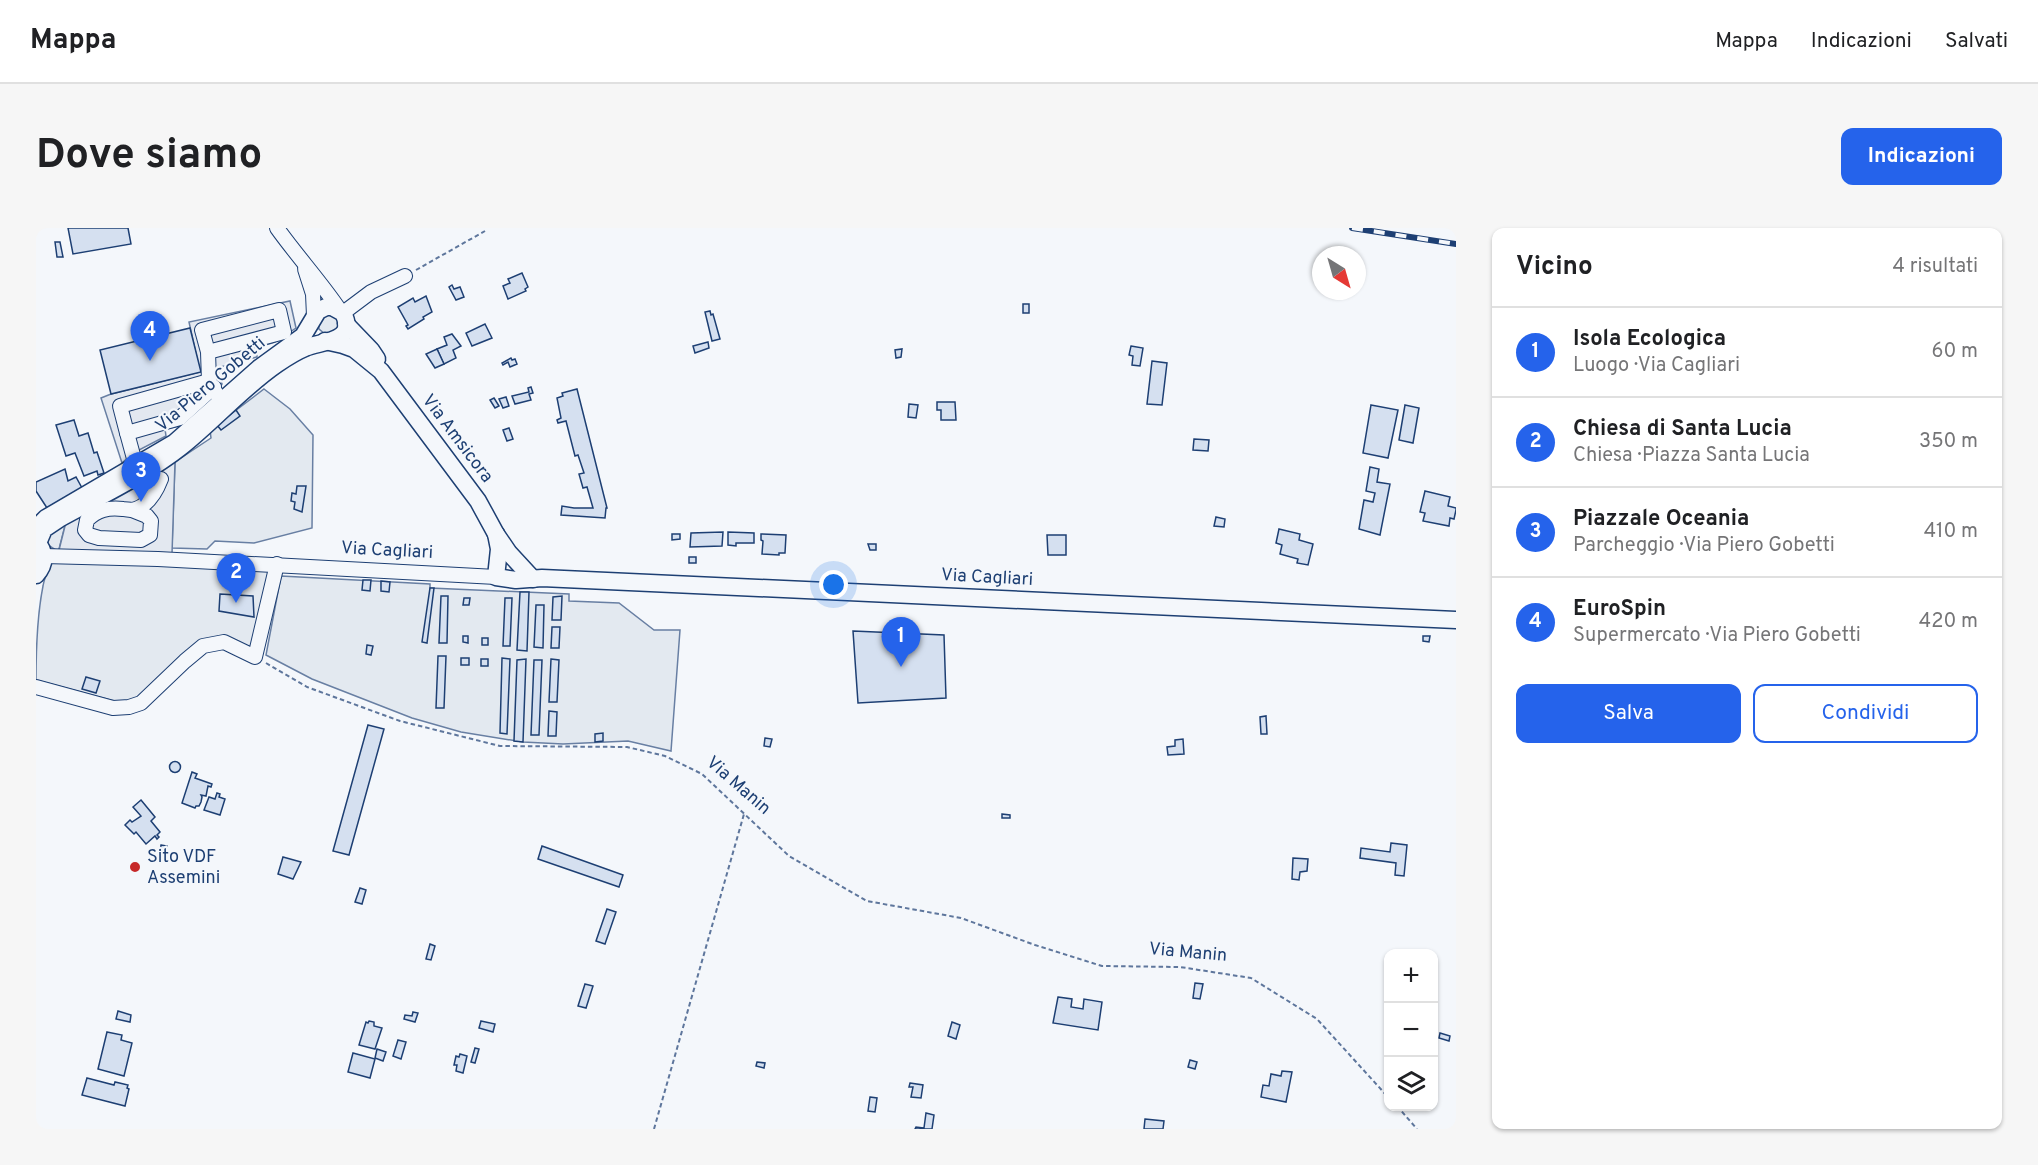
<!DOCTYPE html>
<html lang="it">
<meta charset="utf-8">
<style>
:root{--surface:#fff;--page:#f6f6f6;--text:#202124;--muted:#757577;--line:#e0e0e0;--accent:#2563eb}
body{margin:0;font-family:Overpass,sans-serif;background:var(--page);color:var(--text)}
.controls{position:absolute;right:18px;bottom:18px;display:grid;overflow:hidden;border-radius:12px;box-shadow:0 2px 4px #0004}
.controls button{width:54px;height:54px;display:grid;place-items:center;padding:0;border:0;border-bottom:2px solid var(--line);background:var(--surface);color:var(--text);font:30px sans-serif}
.compass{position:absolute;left:1276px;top:18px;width:54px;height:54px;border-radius:50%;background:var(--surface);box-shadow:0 2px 4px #0004;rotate:143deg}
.you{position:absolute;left:798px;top:357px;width:21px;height:21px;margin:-15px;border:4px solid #fff;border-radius:50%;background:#1a73e8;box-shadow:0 0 0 9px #1a73e833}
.badge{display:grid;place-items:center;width:39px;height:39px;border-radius:50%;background:var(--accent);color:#fff;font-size:20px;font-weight:700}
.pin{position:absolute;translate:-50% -50px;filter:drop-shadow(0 2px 3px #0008)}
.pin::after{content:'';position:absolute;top:32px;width:21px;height:18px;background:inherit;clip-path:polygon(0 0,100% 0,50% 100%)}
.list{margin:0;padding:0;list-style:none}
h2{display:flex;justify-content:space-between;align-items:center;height:78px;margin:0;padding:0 24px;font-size:26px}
h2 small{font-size:20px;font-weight:400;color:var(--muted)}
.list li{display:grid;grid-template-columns:39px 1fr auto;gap:18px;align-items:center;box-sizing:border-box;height:90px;padding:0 24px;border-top:2px solid var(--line)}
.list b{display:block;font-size:22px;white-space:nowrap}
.list p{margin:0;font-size:20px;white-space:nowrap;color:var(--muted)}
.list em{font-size:20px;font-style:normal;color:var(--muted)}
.actions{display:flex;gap:12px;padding:18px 24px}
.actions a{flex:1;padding:14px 0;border:2px solid var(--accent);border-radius:12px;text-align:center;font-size:21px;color:var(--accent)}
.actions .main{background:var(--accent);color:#fff}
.icon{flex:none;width:33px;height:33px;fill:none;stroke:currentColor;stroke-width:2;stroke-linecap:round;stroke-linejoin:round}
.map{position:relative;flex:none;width:1420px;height:901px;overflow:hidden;border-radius:12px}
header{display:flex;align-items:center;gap:36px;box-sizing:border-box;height:84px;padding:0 30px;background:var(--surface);border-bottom:2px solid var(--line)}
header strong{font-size:28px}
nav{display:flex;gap:33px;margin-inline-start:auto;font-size:21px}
.intro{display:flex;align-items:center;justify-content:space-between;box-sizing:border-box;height:144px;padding:0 36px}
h1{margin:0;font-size:42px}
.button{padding:15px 27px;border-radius:12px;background:var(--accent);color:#fff;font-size:21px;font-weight:700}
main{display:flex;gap:36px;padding:0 36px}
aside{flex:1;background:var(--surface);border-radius:12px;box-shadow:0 2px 4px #0004}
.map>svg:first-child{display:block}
</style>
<header>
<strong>Mappa</strong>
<nav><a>Mappa</a><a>Indicazioni</a><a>Salvati</a></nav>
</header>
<div class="intro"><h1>Dove siamo</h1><a class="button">Indicazioni</a></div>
<main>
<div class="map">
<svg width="1420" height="901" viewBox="0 0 1420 901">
<rect width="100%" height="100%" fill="#f4f7fb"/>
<g fill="#e3e9f0" stroke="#687fa3" stroke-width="1.5">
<polygon points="294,85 304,94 301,104 289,106 283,101 282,92"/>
<polygon points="228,161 254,181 277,207 276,300 218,315 179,313 171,321 136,320 139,234 175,210 174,202"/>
<path d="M31,290L23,321L235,332L217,423L186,410L103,471L82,474L0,452C0,421 1,388 7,358C9,345 17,335 20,322L12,317L10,308Z"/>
<polygon points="245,348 394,356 394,360 533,366 533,373 583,375 618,402 644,402 635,523 592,513 527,516 487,514 425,504 376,490 276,451 230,427"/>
</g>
<g fill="#e3e8f0" stroke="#687fa3" stroke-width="1.5">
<polygon points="254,73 260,100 239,114 220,120 221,129 181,140 186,156 182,164 144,198 129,201 130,208 97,225 86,235 65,170 75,166 164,144 153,94"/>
<polygon points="139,234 136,326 23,322 31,290 45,290"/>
</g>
<g fill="#d5e0f0" stroke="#1d3f73" stroke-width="1.5">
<polygon points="32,0 92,0 95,16 37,26"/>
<polygon points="19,14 24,14 27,29 21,29"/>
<polygon points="486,45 492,59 489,61 490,63 472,71 467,58 474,55 472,51"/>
<polygon points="416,57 418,61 424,59 428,69 420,72 413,59"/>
<polygon points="390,68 396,84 387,89 388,91 372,101 370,98 372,97 362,79 377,70 379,74"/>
<rect x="987" y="76" width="6" height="9"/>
<polygon points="674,83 675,87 677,86 684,111 676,113 669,84"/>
<polygon points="449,96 456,110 436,118 430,105"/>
<polygon points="154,100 165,144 75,166 64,122"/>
<polygon points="416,106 425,118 417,122 420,130 408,136 401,121 411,117 408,109"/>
<polygon points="672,114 673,120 659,125 657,118"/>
<polygon points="1095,118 1107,120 1104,138 1096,137 1097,128 1093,127"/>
<polygon points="401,121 408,136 399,140 390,126"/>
<polygon points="866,121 865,129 860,130 859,122"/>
<polygon points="475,130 476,132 479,131 481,136 474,139 472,134 467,137 466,135"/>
<polygon points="1116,133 1131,135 1126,177 1111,176"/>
<polygon points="495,159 497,165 493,166 495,172 479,176 476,168 493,164 492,160"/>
<polygon points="541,161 571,280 570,280 569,290 525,287 526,278 538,280 557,280 551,259 547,260 543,246 548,245 542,227 539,228 530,193 522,195 521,192 525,190 521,170 527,168 526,165"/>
<polygon points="470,169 473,178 467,180 463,171"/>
<polygon points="458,170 463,178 459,180 454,172"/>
<polygon points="901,174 919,174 920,192 905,192 905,182 901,182"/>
<polygon points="873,176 882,177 880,190 872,189"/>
<polygon points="1335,177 1362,182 1352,230 1327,225"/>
<polygon points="1369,177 1383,180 1377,215 1363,212"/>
<polygon points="200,182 204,188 185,202 181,197"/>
<polygon points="38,192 43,208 52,205 58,225 61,224 68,245 62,247 61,243 48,248 39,225 30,228 20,197"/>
<polygon points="473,200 477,211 471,213 467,202"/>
<polygon points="1158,211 1173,212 1172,223 1157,222"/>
<polygon points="1334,239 1343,241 1341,254 1354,256 1344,307 1323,301 1328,272 1337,274 1339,265 1330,263"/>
<polygon points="29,241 32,253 40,249 46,260 11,280 0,263 0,254"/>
<polygon points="261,258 270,258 266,284 258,281 259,274 255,273 256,265 260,266"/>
<polygon points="1389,263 1414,269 1412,278 1420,280 1420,282 1418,291 1414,290 1413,298 1387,293 1389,285 1384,284"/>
<polygon points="1180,289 1189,291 1188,299 1178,298"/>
<polygon points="1243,301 1264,306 1263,312 1277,316 1272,337 1261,335 1262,331 1244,326 1246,317 1240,315"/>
<polygon points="687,304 686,318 654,319 655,305"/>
<polygon points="692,304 718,305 718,315 700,315 700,318 692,317"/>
<polygon points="636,306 644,306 644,311 636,312"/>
<polygon points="725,306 750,307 749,325 743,325 743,327 726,326 727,313 725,312"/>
<polygon points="1011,307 1030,307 1030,327 1012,327"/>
<polygon points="832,316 840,316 840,322 834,322"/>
<rect x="653" y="329" width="7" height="6"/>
<polygon points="327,352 335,352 334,363 326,362"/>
<polygon points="345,353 354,354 353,364 345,363"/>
<polygon points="394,360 398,360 391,415 386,414"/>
<polygon points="484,364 493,364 491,423 481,422"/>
<polygon points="184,366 217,368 218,389 183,383"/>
<polygon points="405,368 412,368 411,415 403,415"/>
<polygon points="526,368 525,392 516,392 517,369"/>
<polygon points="428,370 434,370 433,377 427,377"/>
<polygon points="469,370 476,370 474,418 467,418"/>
<polygon points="500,377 508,377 507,420 498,419"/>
<polygon points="516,399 524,399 523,420 515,420"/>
<polygon points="817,403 908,407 910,470 822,475"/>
<polygon points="427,408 432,408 432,415 427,414"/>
<polygon points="1387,408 1394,408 1393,414 1387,413"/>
<rect x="446" y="410" width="6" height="7"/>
<polygon points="331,417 337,418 335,427 330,426"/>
<polygon points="402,428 410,428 408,480 400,480"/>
<rect x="425" y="430" width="8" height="7"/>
<polygon points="466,430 474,431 471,506 464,505"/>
<rect x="445" y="431" width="7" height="7"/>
<polygon points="490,431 487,514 478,513 481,432"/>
<polygon points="515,431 523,432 521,474 513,474"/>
<polygon points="498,432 506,432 503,507 495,507"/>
<polygon points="50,449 64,453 60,465 46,461"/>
<polygon points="513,483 521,484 520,508 512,508"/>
<polygon points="1230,488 1231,506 1225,506 1224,489"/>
<polygon points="332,497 348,501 313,627 297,623"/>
<polygon points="567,505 567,513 559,514 559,506"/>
<polygon points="729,510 736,511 734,519 728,518"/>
<polygon points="1147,511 1148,526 1132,527 1131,519 1139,518 1139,512"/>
<circle cx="139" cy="539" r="5.5"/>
<polygon points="156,544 161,546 159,550 176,556 175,559 172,558 170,568 165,567 166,569 165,574 163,578 160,578 159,580 146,575"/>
<polygon points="181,565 184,566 183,569 189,571 184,587 168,582 173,569 179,571"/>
<polygon points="105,572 119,589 115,593 124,604 121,607 123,609 121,611 119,608 110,616 100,604 98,606 89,597 94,592 96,594 105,588 97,579"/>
<polygon points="966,586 974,587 974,590 966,590"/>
<polygon points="1355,615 1371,617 1368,648 1359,647 1360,635 1324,630 1325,620 1354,624"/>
<polygon points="125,617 131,618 129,625 124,624"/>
<polygon points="506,618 587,647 583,659 502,631"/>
<polygon points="247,629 265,634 257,651 242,646"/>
<polygon points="1257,630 1272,631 1271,643 1264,644 1263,652 1256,651"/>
<polygon points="324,660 330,662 326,676 319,674"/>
<polygon points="571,681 580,684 569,716 560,713"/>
<polygon points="394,716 399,718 395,732 390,731"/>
<polygon points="1159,755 1167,756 1164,771 1157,770"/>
<polygon points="549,756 557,758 550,780 542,778"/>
<polygon points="1022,769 1036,771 1035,779 1047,781 1048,771 1066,774 1062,802 1017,795"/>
<polygon points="82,783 95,787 94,794 80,791"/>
<polygon points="377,784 382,785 379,794 368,791 369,787 376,788"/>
<polygon points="333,793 338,794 338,798 346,800 339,821 323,817 330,794 332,795"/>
<polygon points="445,793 459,796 457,804 443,800"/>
<polygon points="916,794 924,797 920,811 912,808"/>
<polygon points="71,804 86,807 85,812 96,815 88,848 62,841"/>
<polygon points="1404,805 1414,808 1413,813 1403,810"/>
<polygon points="362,812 370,814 365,831 357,828"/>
<polygon points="439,820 443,821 439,835 435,834"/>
<polygon points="341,821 350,824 347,833 339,830"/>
<polygon points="317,825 339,831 334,850 312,844"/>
<polygon points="424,826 431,828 427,845 420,843 421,837 418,837 420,828 423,829"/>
<polygon points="1154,832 1161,834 1159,841 1152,839"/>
<polygon points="721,834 729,835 728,840 720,838"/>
<polygon points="1246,843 1256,844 1250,874 1225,869 1227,857 1233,858 1235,846 1245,848"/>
<polygon points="51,850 78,857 79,854 92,857 91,860 93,861 89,878 46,867"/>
<polygon points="874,855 887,857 885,870 875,869 877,859 873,859"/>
<polygon points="834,869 841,870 839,884 832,883"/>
<polygon points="890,885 898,887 896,901 879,901 880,899 888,900"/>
<polygon points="1109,891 1128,893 1127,901 1108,901"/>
</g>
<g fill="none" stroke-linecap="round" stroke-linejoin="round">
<g stroke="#1d3f73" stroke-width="16">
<g id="minor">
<path d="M241,0C261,28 284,53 303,81"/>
<polyline points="269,41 277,66 278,88"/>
<polyline points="307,85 335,64 369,48"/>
<polyline points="172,124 248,104 243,82 166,102 172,124 173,153 185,173"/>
<polyline points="173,153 84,178 91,205 144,190 178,159"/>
<polyline points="91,205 100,238"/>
<path d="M96,282L111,288L115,293L114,307L105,312L63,310L53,307L49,302L51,292C61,282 72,279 87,281C88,281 95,282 96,282C112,279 120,264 125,251"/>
<polyline points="8,328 122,331 460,349"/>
<polyline points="0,459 77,480 93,479 105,475 149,433 167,418 188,414 219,429 241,336"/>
</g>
</g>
<g stroke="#1d3f73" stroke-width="19">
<g id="major">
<polyline points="310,96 335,122 341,131"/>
<polyline points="289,113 307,117 318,121 345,143 442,273 460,306 473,325 497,351"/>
<path d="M0,300L10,290L138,215L223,140L267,108L282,83L290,79H296L307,85C322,114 285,113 269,120C259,124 250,130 241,136C206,160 178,193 145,219C111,246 61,270 23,291L8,301L2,315"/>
<polyline points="460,306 463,321 460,349 480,352 506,350 1420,392"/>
<path d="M0,313C10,324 10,336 0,347"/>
</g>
</g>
<g stroke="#5e769c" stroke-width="2" stroke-dasharray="4.5 3" stroke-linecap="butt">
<polyline points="380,42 449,3"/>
<polyline points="230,435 271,459 364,493 464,518 591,519 629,528 666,546 753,628 831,673 925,690 999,717 1066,738 1144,739 1215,750 1281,791 1352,869"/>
<polyline points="1361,878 1381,901"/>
<polyline points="618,901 708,586"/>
</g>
<use href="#minor" stroke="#f4f7fb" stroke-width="14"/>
<use href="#major" stroke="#f4f7fb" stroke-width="16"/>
<g stroke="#1d3f73" stroke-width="6">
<polyline id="rail" points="1316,0 1420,16"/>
</g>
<use href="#rail" stroke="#f4f7fb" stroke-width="4" stroke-dasharray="11" stroke-linecap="butt"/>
</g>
<circle fill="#c62828" stroke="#f4f7fb" stroke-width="2" cx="99" cy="639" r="6"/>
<g text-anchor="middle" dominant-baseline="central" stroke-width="4.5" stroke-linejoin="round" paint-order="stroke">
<g font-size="18" fill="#1d3f73" stroke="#f4f7fb">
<text transform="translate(175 157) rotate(-40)">Via Piero Gobetti</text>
<text transform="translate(421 211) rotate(53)">Via Amsicora</text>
<text transform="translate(351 323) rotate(3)">Via Cagliari</text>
<text transform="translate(951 350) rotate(3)">Via Cagliari</text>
<text transform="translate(702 558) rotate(41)">Via Manin</text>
<text transform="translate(1152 725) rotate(5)">Via Manin</text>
</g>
<g font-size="18" fill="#1d3f73" stroke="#f4f7fb" text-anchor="start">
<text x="111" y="629">Sito VDF<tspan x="111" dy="21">Assemini</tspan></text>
</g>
</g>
</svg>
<div class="controls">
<button>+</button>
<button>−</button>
<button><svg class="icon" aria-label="layers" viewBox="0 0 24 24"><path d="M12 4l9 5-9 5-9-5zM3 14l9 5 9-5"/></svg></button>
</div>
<svg class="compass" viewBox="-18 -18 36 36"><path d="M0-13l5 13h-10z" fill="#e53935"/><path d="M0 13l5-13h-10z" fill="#757577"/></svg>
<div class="you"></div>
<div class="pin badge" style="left:865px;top:439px">1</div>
<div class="pin badge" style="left:200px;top:375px">2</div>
<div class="pin badge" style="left:105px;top:274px">3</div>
<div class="pin badge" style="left:114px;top:133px">4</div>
</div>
<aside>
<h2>Vicino<small>4 risultati</small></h2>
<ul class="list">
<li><span class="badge">1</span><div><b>Isola Ecologica</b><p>Luogo · Via Cagliari</p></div><em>60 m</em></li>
<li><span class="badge">2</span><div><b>Chiesa di Santa Lucia</b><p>Chiesa · Piazza Santa Lucia</p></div><em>350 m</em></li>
<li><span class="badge">3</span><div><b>Piazzale Oceania</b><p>Parcheggio · Via Piero Gobetti</p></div><em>410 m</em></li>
<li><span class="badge">4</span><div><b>EuroSpin</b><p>Supermercato · Via Piero Gobetti</p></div><em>420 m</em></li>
</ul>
<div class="actions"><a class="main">Salva</a><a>Condividi</a></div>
</aside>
</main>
